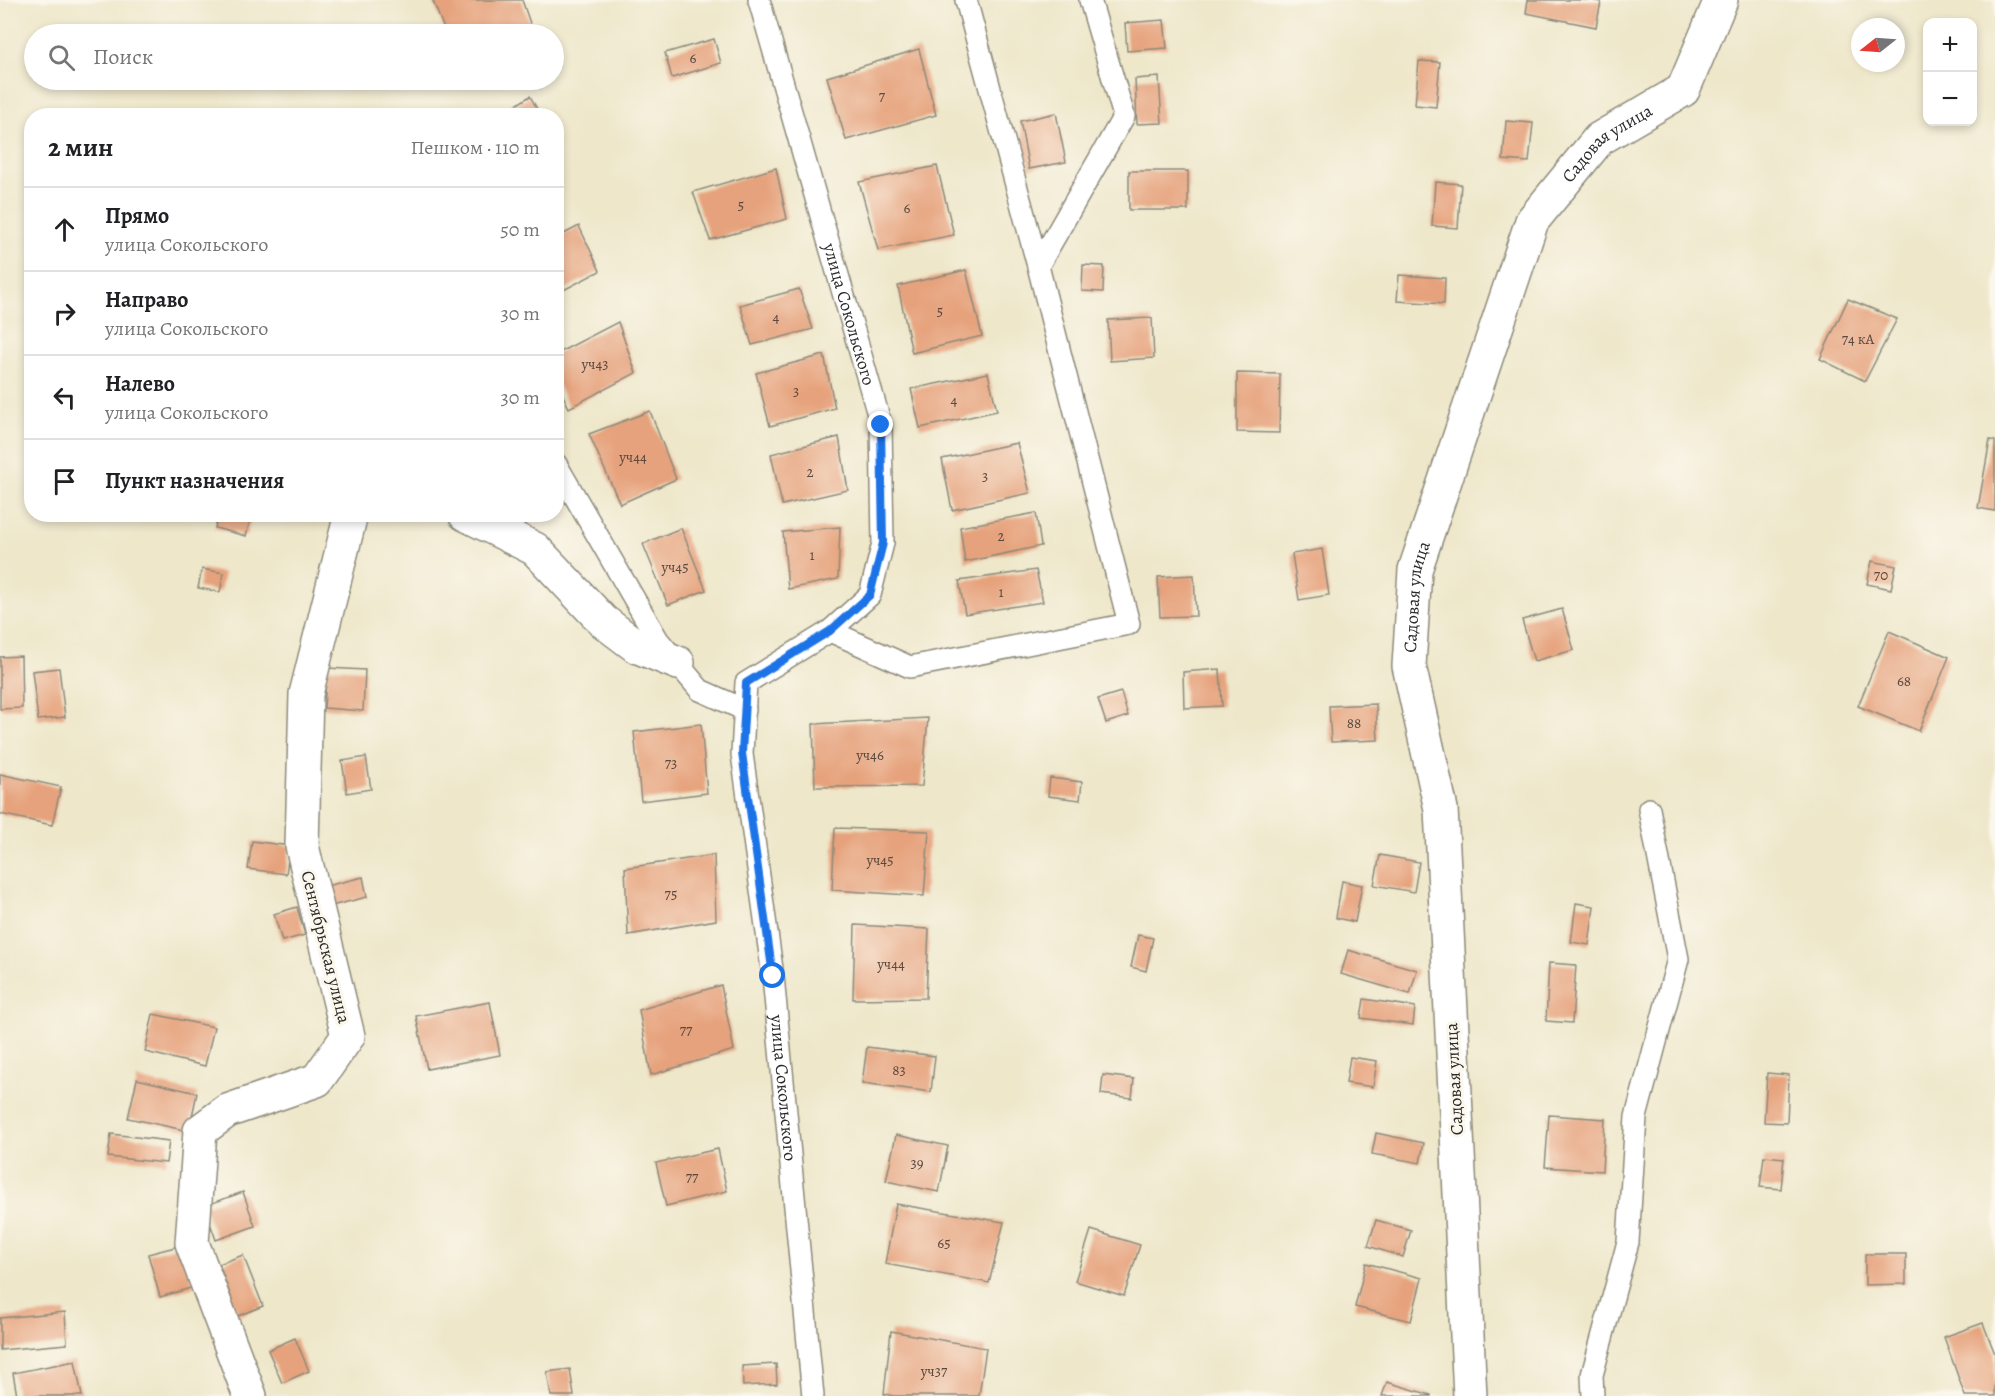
<!DOCTYPE html>
<html lang="ru">
<meta charset="utf-8">
<style>
:root{--surface:#fff;--page:#f2f2f2;--text:#202124;--muted:#757577;--line:#e0e0e0}
body{margin:0;font-family:Alegreya,serif;background:var(--page);color:var(--text)}
.controls{position:absolute;right:18px;top:18px;display:grid;overflow:hidden;border-radius:12px;box-shadow:0 3px 9px #0003}
.controls button{width:54px;height:54px;display:grid;place-items:center;padding:0;border:0;border-bottom:2px solid var(--line);background:var(--surface);color:var(--text);font:30px sans-serif}
.compass{position:absolute;left:1851px;top:18px;width:54px;height:54px;border-radius:50%;background:var(--surface);box-shadow:0 3px 9px #0003;rotate:253deg}
.stop{position:absolute;width:18px;height:18px;margin:-14px;border:4px solid #1a73e8;border-radius:50%;background:#fff}
.stop.end{background:#1a73e8;border-color:#fff;box-shadow:0 2px 6px #0008}
.list{margin:0;padding:0;list-style:none}
h2{display:flex;justify-content:space-between;align-items:center;height:78px;margin:0;padding:0 24px;font-size:26px}
h2 small{font-size:20px;font-weight:400;color:var(--muted)}
.list li{display:grid;grid-template-columns:39px 1fr auto;gap:18px;align-items:center;box-sizing:border-box;height:84px;padding:0 24px;border-top:2px solid var(--line)}
.list b{display:block;font-size:22px;white-space:nowrap}
.list p{margin:0;font-size:20px;white-space:nowrap;color:var(--muted)}
.list em{font-size:20px;font-style:normal;color:var(--muted)}
.icon{flex:none;width:33px;height:33px;fill:none;stroke:currentColor;stroke-width:2;stroke-linecap:round;stroke-linejoin:round}
.map{position:relative;flex:none;width:1995px;height:1396px;overflow:hidden}
.search{position:absolute;background:var(--surface);box-shadow:0 3px 9px #0003;left:24px;top:24px;width:540px;height:66px;display:flex;align-items:center;gap:15px;box-sizing:border-box;padding:0 21px;border-radius:33px;color:var(--muted);font-size:22px}
.panel{position:absolute;background:var(--surface);box-shadow:0 3px 9px #0003;left:24px;top:108px;width:540px;height:414px;border-radius:24px}
.map>svg:first-child{display:block}
</style>
<div class="map">
<svg width="1995" height="1396" viewBox="0 0 1995 1396">
<rect width="100%" height="100%" fill="#fbf7ec"/>
<filter id="ink" filterUnits="userSpaceOnUse"><feTurbulence type="fractalNoise" baseFrequency=".0167" numOctaves="2"/><feDisplacementMap in="SourceGraphic" scale="12" xChannelSelector="R" yChannelSelector="G"/><feConvolveMatrix kernelMatrix="1 2 1 2 8 2 1 2 1" color-interpolation-filters="sRGB"/></filter>
<filter id="wash" filterUnits="userSpaceOnUse"><feTurbulence type="fractalNoise" baseFrequency=".008" numOctaves="4" result="noise"/><feDisplacementMap in="SourceGraphic" scale="24" xChannelSelector="R" yChannelSelector="G"/><feGaussianBlur stdDeviation="1.35" result="paint"/><feColorMatrix in="noise" values="0 0 0 0 0 0 0 0 0 0 0 0 0 0 0 0 0 1.4 0 .05"/><feComposite in="paint" operator="in"/></filter>
<g filter="url(#wash)">
<rect width="100%" height="100%" fill="#eee7ca"/>
<g id="blocks">
<g fill="#e6a27b">
<polygon points="435,0 522,0 532,29 521,34 446,34 433,1"/>
<polygon points="1528,0 1591,0 1601,2 1596,27 1526,13"/>
<polygon points="1164,20 1167,48 1127,51 1125,23"/>
<polygon points="714,39 721,63 672,78 665,53"/>
<polygon points="919,49 936,115 846,140 827,77"/>
<polygon points="1419,61 1440,62 1436,107 1415,105"/>
<polygon points="1159,77 1162,123 1137,124 1135,79"/>
<polygon points="530,96 541,116 499,116"/>
<polygon points="1056,113 1066,162 1029,169 1020,121"/>
<polygon points="1506,121 1533,123 1529,162 1503,160"/>
<polygon points="937,166 954,235 878,250 859,182"/>
<polygon points="776,168 787,219 710,240 693,192"/>
<rect x="1129" y="171" width="59" height="39"/>
<polygon points="1435,182 1461,184 1458,228 1432,226"/>
<polygon points="579,226 600,271 556,294 556,238"/>
<polygon points="1083,265 1104,266 1103,292 1082,291"/>
<polygon points="966,270 982,336 912,353 898,286"/>
<polygon points="1399,275 1445,278 1444,304 1397,301"/>
<polygon points="799,289 813,329 752,345 740,305"/>
<polygon points="1848,299 1897,319 1865,381 1820,359"/>
<polygon points="1152,318 1154,358 1110,361 1108,320"/>
<polygon points="618,322 636,373 569,408 556,381 556,354"/>
<polygon points="824,355 835,408 770,426 756,373"/>
<polygon points="988,373 997,411 920,428 911,389"/>
<polygon points="1237,373 1280,374 1279,433 1237,432"/>
<polygon points="650,411 676,479 620,504 589,434"/>
<polygon points="839,437 848,490 782,505 771,454"/>
<polygon points="1990,440 1995,441 1995,511 1978,508"/>
<polygon points="1017,443 1030,493 952,510 942,459"/>
<polygon points="1036,513 1041,546 965,562 960,527"/>
<polygon points="218,514 252,514 246,536 215,528"/>
<polygon points="840,527 838,579 788,589 783,532"/>
<polygon points="681,528 706,590 668,605 643,544"/>
<polygon points="1322,549 1329,595 1299,600 1292,554"/>
<polygon points="1872,561 1896,566 1891,589 1867,584"/>
<polygon points="202,569 224,573 220,592 198,588"/>
<polygon points="1036,570 1043,602 965,614 959,581"/>
<polygon points="1194,575 1196,616 1160,617 1158,577"/>
<polygon points="1562,609 1574,650 1534,661 1522,620"/>
<polygon points="1889,631 1949,657 1919,731 1858,706"/>
<polygon points="21,656 22,708 0,709 0,657"/>
<polygon points="59,668 65,717 38,720 32,671"/>
<polygon points="327,668 365,670 363,711 324,708"/>
<polygon points="1220,669 1222,706 1184,708 1183,672"/>
<polygon points="1121,692 1128,716 1106,723 1098,699"/>
<polygon points="1376,704 1378,740 1331,742 1329,706"/>
<polygon points="928,718 922,786 815,787 813,724"/>
<polygon points="701,724 707,793 641,801 634,732"/>
<polygon points="366,757 371,789 347,793 342,761"/>
<polygon points="0,774 61,787 52,825 0,814"/>
<polygon points="1050,778 1082,782 1080,800 1048,796"/>
<polygon points="835,828 929,831 924,896 832,890"/>
<polygon points="252,841 290,846 286,874 248,869"/>
<polygon points="714,855 716,920 628,935 625,868"/>
<polygon points="1380,855 1419,862 1414,892 1374,885"/>
<polygon points="363,877 367,897 327,907 322,887"/>
<polygon points="1342,881 1362,885 1355,922 1336,918"/>
<polygon points="1576,903 1594,906 1589,945 1571,942"/>
<polygon points="297,907 305,935 282,941 274,914"/>
<polygon points="855,925 929,929 926,998 853,999"/>
<polygon points="1138,935 1153,938 1146,971 1131,967"/>
<polygon points="1348,950 1417,970 1410,994 1341,974"/>
<polygon points="1549,963 1576,965 1572,1023 1546,1021"/>
<polygon points="721,985 734,1050 651,1075 639,1010"/>
<polygon points="1364,999 1415,1007 1413,1025 1361,1018"/>
<polygon points="490,1002 500,1055 427,1069 416,1016"/>
<polygon points="153,1014 214,1027 205,1066 145,1052"/>
<polygon points="867,1047 935,1056 931,1092 862,1083"/>
<polygon points="1350,1057 1377,1061 1373,1087 1346,1083"/>
<polygon points="1767,1073 1789,1075 1787,1123 1764,1122"/>
<polygon points="1103,1075 1134,1079 1132,1098 1101,1094"/>
<polygon points="137,1079 197,1093 189,1131 128,1118"/>
<polygon points="1549,1115 1605,1119 1602,1171 1545,1167"/>
<polygon points="1376,1133 1424,1143 1420,1163 1372,1154"/>
<polygon points="111,1134 169,1141 166,1163 108,1157"/>
<polygon points="896,1135 948,1146 939,1192 886,1181"/>
<polygon points="718,1149 727,1191 666,1206 656,1163"/>
<polygon points="1764,1156 1784,1158 1781,1189 1760,1187"/>
<polygon points="243,1192 255,1226 216,1240 204,1206"/>
<polygon points="896,1204 1004,1222 989,1283 885,1264"/>
<polygon points="1376,1220 1411,1230 1403,1257 1368,1246"/>
<polygon points="1091,1230 1140,1245 1124,1296 1075,1281"/>
<polygon points="183,1245 194,1287 160,1297 148,1254"/>
<polygon points="1865,1254 1906,1254 1906,1284 1865,1285"/>
<polygon points="243,1255 263,1306 238,1316 219,1264"/>
<polygon points="1366,1263 1422,1278 1411,1321 1355,1307"/>
<polygon points="65,1312 67,1344 0,1350 0,1318"/>
<polygon points="1983,1323 1995,1354 1995,1396 1965,1396 1944,1337"/>
<polygon points="891,1331 986,1348 979,1396 894,1396 884,1394"/>
<polygon points="295,1338 309,1371 282,1383 268,1350"/>
<polygon points="75,1361 82,1396 17,1396 13,1373"/>
<polygon points="776,1364 777,1384 743,1386 742,1366"/>
<polygon points="570,1369 574,1396 551,1396 547,1372"/>
<polygon points="1387,1382 1431,1395 1431,1396 1382,1396"/>
</g>
</g>
</g>
<g filter="url(#ink)">
<use href="#blocks" fill-opacity="0" stroke="#8c897a" stroke-width="1.5"/>
<g fill="none" stroke-linecap="round" stroke-linejoin="round">
<g stroke="#8c897a" stroke-width="24">
<g id="service">
<path id="s1" d="M759,0L881,425L883,543L870,595L830,631L746,683L742,754L773,976L813,1396"/>
<polyline points="1038,266 1124,116 1090,0"/>
<polyline points="556,464 658,640 700,690 745,710"/>
<polyline points="830,631 910,667 1129,624 1038,266 966,0"/>
<polyline points="1593,1396 1592,1375 1628,1242 1636,1117 1678,959 1649,809"/>
</g>
</g>
<g stroke="#8c897a" stroke-width="36">
<g id="minor">
<polyline points="465,514 535,549 603,621 636,646 678,663"/>
<polyline points="250,1396 192,1243 200,1131 227,1111 317,1080 348,1036 302,846 306,694 351,514"/>
<path id="s2" d="M1470,1396L1441,809L1409,666L1415,570L1532,221L1599,139L1683,90L1721,0"/>
</g>
</g>
<use href="#service" stroke="#fff" stroke-width="21"/>
<use href="#minor" stroke="#fff" stroke-width="33"/>
</g>
</g>
<g fill="none" stroke-linecap="round" stroke-linejoin="round" filter="url(#ink)">
<polyline stroke="#1a73e8" stroke-width="8" points="773,976 742,753 746,683 830,631 870,595 883,543 881,425"/>
</g>
<g text-anchor="middle" dominant-baseline="central" stroke-width="6" stroke-linejoin="round" paint-order="stroke">
<g font-size="15" fill="#5a493f">
<text x="693" y="58">6</text>
<text x="882" y="96">7</text>
<text x="741" y="205">5</text>
<text x="907" y="208">6</text>
<text x="940" y="311">5</text>
<text x="776" y="317">4</text>
<text x="1858" y="339">74 кА</text>
<text x="595" y="364">уч43</text>
<text x="796" y="391">3</text>
<text x="954" y="400">4</text>
<text x="633" y="457">уч44</text>
<text x="810" y="472">2</text>
<text x="985" y="476">3</text>
<text x="1001" y="536">2</text>
<text x="812" y="555">1</text>
<text x="675" y="567">уч45</text>
<text x="1881" y="575">70</text>
<text x="1001" y="592">1</text>
<text x="1904" y="681">68</text>
<text x="1354" y="723">88</text>
<text x="870" y="755">уч46</text>
<text x="671" y="763">73</text>
<text x="880" y="860">уч45</text>
<text x="671" y="894">75</text>
<text x="891" y="964">уч44</text>
<text x="686" y="1030">77</text>
<text x="899" y="1070">83</text>
<text x="917" y="1163">39</text>
<text x="692" y="1177">77</text>
<text x="944" y="1243">65</text>
<text x="934" y="1371">уч37</text>
</g>
<g font-size="18" fill="#2b2b2b" stroke="#fbf7ec">
<text stroke="none"><textPath href="#s2" startOffset="1308">Садовая улица</textPath></text>
<text stroke="none"><textPath href="#s1" startOffset="327">улица Сокольского</textPath></text>
<text stroke="none"><textPath href="#s2" startOffset="804">Садовая улица</textPath></text>
<text transform="translate(326 947) rotate(76)">Сентябрьская улица</text>
<text transform="translate(1454 1079) rotate(-93)">Садовая улица</text>
<text stroke="none"><textPath href="#s1" startOffset="1174">улица Сокольского</textPath></text>
</g>
</g>
</svg>
<div class="controls">
<button>+</button>
<button>−</button>
</div>
<svg class="compass" viewBox="-18 -18 36 36"><path d="M0-13l5 13h-10z" fill="#e53935"/><path d="M0 13l5-13h-10z" fill="#757577"/></svg>
<div class="stop" style="left:773px;top:976px"></div>
<div class="stop end" style="left:881px;top:425px"></div>
<div class="search"><svg class="icon" aria-label="search" viewBox="0 0 24 24"><circle cx="10" cy="10" r="6"/><path d="M15 15l6 6"/></svg>Поиск</div>
<section class="panel">
<h2>2 мин<small>Пешком · 110 m</small></h2>
<ul class="list">
<li><svg class="icon" aria-label="ahead" viewBox="0 0 24 24"><path d="M12 20V5M6 11l6-6 6 6"/></svg><div><b>Прямо</b><p>улица Сокольского</p></div><em>50 m</em></li>
<li><svg class="icon" aria-label="right" viewBox="0 0 24 24"><path d="M7 20v-9h11M14 6l5 5-5 5"/></svg><div><b>Направо</b><p>улица Сокольского</p></div><em>30 m</em></li>
<li><svg class="icon" aria-label="left" viewBox="0 0 24 24"><path d="M17 20v-9H6M10 6l-5 5 5 5"/></svg><div><b>Налево</b><p>улица Сокольского</p></div><em>30 m</em></li>
<li><svg class="icon" aria-label="arrive" viewBox="0 0 24 24"><path d="M6 21V4h12l-3 4 3 4H6"/></svg><div><b>Пункт назначения</b></div></li>
</ul>
</section>
</div>
